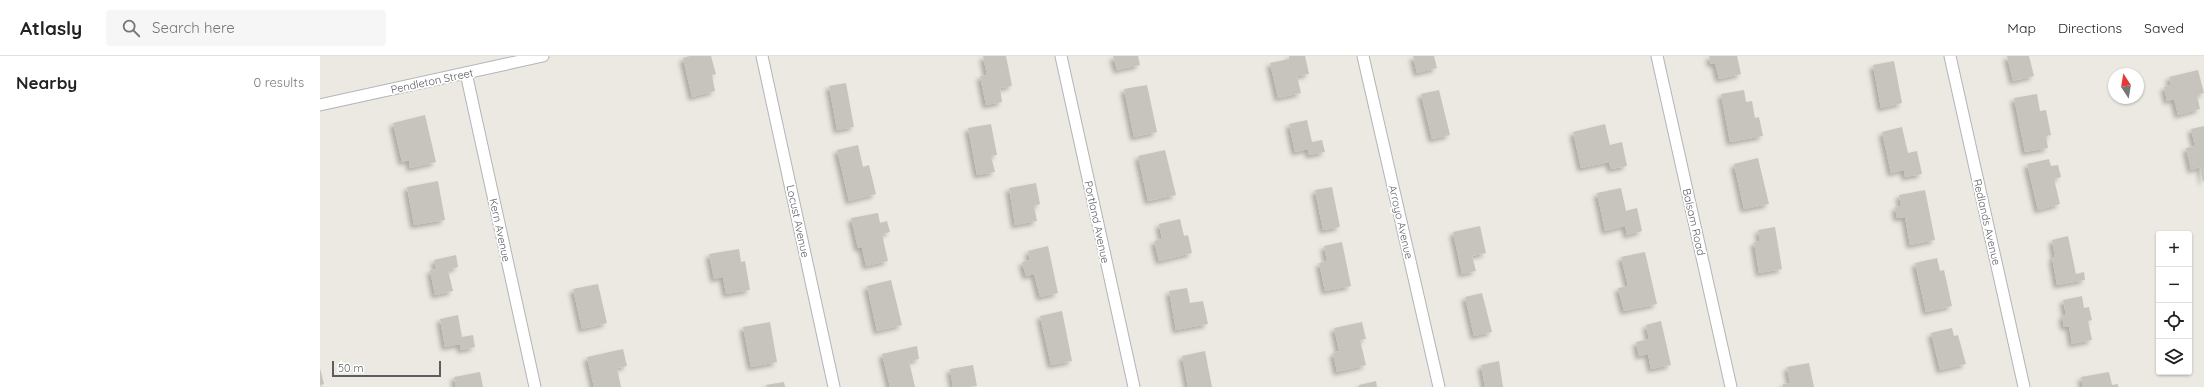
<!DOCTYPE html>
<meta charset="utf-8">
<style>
:root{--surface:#fff;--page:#f6f6f6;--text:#222;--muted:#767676;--line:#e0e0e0}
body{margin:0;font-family:Quicksand,sans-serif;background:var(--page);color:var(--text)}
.controls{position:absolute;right:12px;bottom:12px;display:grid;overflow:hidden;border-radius:4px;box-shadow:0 1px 3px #0004}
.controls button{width:36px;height:36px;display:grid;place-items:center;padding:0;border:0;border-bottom:1px solid var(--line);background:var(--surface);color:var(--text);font:20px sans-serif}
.compass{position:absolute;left:1788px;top:12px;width:36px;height:36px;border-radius:50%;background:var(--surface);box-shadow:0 1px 3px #0004;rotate:348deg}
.scale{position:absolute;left:12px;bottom:10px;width:109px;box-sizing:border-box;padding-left:4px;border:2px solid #5a5d61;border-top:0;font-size:11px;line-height:14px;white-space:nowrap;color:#5a5d61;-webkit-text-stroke:3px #fff;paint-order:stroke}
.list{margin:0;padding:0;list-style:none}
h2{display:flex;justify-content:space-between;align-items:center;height:52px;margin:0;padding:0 16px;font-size:17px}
h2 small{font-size:13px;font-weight:400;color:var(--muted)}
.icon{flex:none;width:22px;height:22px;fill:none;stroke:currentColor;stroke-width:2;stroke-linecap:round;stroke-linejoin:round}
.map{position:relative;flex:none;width:1884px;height:331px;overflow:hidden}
header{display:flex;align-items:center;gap:24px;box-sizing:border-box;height:56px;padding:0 20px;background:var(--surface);border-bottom:1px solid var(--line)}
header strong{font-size:19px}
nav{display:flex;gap:22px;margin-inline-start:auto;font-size:14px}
.search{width:280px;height:36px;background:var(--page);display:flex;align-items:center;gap:10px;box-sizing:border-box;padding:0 14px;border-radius:4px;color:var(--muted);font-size:15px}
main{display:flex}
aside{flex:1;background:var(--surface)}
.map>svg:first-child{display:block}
</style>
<header>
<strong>Atlasly</strong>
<div class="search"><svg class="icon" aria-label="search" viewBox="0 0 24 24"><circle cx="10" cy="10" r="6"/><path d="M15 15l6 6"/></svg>Search here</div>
<nav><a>Map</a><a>Directions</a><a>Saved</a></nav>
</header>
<main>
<aside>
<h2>Nearby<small>0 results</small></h2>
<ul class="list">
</ul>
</aside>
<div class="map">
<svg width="1884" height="331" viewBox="0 0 1884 331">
<defs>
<filter id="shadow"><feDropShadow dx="-3.5" dy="3.5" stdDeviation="2" flood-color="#0004"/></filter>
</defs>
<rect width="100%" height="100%" fill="#ebe9e1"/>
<g fill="#c7c4be" filter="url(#shadow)">
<polygon points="370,0 391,0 396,18 392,19 395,35 372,41 363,2"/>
<polygon points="663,0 686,0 692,30 680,32 682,46 666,49 660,20 667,19"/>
<polygon points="793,0 818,0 820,9 797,14"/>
<polygon points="969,0 985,0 989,18 977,20 981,37 958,42 950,7 969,3"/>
<polygon points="1093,0 1114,0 1117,12 1097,17"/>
<polygon points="1389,0 1417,0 1421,18 1399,23 1395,7 1391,8"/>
<polygon points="1687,0 1709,0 1714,20 1693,25"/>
<polygon points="1574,5 1582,47 1561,52 1553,9"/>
<polygon points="1878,14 1884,37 1877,39 1880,53 1858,59 1854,43 1847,45 1844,31 1851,29 1849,21"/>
<polygon points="526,27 534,71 517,74 509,30"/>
<polygon points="827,29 837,76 814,81 804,33"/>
<polygon points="1119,34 1130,79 1112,83 1101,38"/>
<polygon points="1424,34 1426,46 1432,45 1435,62 1439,61 1443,80 1410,86 1401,38"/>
<polygon points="1717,38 1720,55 1726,54 1731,79 1726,80 1728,92 1705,96 1694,42"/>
<polygon points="105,59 116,106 90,112 89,104 82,106 73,67"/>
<polygon points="987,64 992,86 1002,84 1005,96 989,99 988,93 975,96 969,68"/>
<polygon points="671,68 677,99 671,100 675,116 657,119 648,72"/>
<polygon points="1285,68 1290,89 1302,86 1307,110 1291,113 1289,106 1261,112 1253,76"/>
<polygon points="1884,70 1884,125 1883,126 1880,111 1871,114 1866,92 1875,90 1871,73"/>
<polygon points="1582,71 1588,97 1597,95 1602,118 1585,121 1584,114 1571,117 1562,76"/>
<polygon points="538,89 543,111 549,109 556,138 529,145 517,94"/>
<polygon points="845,94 856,139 828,145 818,100"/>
<polygon points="1438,102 1449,148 1424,153 1414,108"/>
<polygon points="1729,103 1731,110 1738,109 1741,121 1734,123 1740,148 1718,154 1707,108"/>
<polygon points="118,125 125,164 94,169 87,131"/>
<polygon points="716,127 720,148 714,150 717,165 695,169 689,132"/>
<polygon points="1012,131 1020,171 1003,174 995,134"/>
<polygon points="1301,132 1306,155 1317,152 1322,175 1307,179 1305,170 1285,175 1277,137"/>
<polygon points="1605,134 1615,184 1590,189 1585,161 1577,162 1575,151 1581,150 1579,139"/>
<polygon points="558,157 560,167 567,165 570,176 562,178 568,205 546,210 542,192 538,192 531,162"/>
<polygon points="860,163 864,180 868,179 872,197 839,205 834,185 842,183 839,168"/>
<polygon points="1160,170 1166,197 1152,200 1156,215 1142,218 1133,176"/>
<polygon points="1455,171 1462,213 1439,217 1434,186 1440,185 1438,174"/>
<polygon points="1748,180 1756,218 1764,216 1765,224 1737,229 1732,201 1735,201 1732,184"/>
<polygon points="1022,186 1031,230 1005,235 999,207 1007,205 1004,190"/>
<polygon points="728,190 738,237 720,241 714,218 706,220 702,206 710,204 708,195"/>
<polygon points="419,193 421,206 425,205 430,234 406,238 403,221 394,223 389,198"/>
<polygon points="1325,196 1337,248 1304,255 1298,232 1308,230 1301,201"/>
<polygon points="136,199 138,211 128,214 133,235 115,239 110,214 116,213 114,204"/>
<polygon points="1617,202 1620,215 1624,214 1632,250 1606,256 1595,207"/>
<polygon points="571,224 582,269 557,275 547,230"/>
<polygon points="278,228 287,267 262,273 253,233"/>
<polygon points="867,232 870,247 883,245 888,268 856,274 849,235"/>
<polygon points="1162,237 1172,276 1154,280 1145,241"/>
<polygon points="1762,240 1764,252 1769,251 1772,264 1768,265 1772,284 1752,288 1749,270 1744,271 1742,260 1746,259 1743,244"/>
<polygon points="742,255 752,305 731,309 720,260"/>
<polygon points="138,259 142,281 153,279 155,291 141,294 140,288 125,291 120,263"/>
<polygon points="1341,265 1351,309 1331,313 1328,298 1319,300 1316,286 1329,283 1326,269"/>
<polygon points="450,266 457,306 431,311 423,271"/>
<polygon points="1042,266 1046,283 1040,284 1046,309 1017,316 1013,297 1019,295 1014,272"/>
<polygon points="1632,272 1634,280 1638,279 1646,308 1620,314 1611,277"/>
<polygon points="597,290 599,303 589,305 595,331 570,331 562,298"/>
<polygon points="303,293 307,310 297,312 301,331 274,331 267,301"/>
<polygon points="885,295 892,331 868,331 862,300"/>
<polygon points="1179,305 1183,331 1165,331 1161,309"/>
<polygon points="1489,307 1494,331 1463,331 1463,328 1470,327 1467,311"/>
<polygon points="653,309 657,330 633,331 630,313"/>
<polygon points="0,312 4,328 0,329"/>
<polygon points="160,316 163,331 136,331 134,321"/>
<polygon points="1789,316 1792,329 1798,328 1798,331 1763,331 1761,321"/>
<polygon points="1056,325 1057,331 1039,331 1039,329"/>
<polygon points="464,326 465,331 447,331 446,329"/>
</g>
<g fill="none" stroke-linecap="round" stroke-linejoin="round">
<g stroke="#b2b4b8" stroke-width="13">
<g id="minor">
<polyline points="442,0 514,331"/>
<polyline points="741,0 814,331"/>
<polyline points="1043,0 1119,331"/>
<polyline points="1337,0 1411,331"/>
<polyline points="1630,0 1704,331"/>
<polyline points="146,17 215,331"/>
<polyline points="0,49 223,0"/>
</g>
</g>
<use href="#minor" stroke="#fff" stroke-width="11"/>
</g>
<g text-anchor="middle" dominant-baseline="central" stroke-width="3.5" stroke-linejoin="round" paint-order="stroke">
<g font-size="11" fill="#5a5d61" stroke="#fff">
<text transform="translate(112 25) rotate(-12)">Pendleton Street</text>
<text transform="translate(478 165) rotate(78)">Locust Avenue</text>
<text transform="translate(777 166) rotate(78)">Portland Avenue</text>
<text transform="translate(1081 166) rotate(77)">Arroyo Avenue</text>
<text transform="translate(1374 166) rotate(77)">Balsam Road</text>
<text transform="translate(1667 166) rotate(77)">Redlands Avenue</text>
<text transform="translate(180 174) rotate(78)">Kern Avenue</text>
</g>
</g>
</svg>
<div class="controls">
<button>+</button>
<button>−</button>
<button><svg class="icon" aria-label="locate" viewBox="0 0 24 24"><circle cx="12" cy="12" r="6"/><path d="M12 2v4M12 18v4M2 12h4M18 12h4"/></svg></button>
<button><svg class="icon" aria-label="layers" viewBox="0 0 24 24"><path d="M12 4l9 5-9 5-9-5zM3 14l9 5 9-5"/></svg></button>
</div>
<svg class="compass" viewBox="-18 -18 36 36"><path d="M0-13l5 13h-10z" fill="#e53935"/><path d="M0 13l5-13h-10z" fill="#767676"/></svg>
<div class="scale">50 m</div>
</div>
</main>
